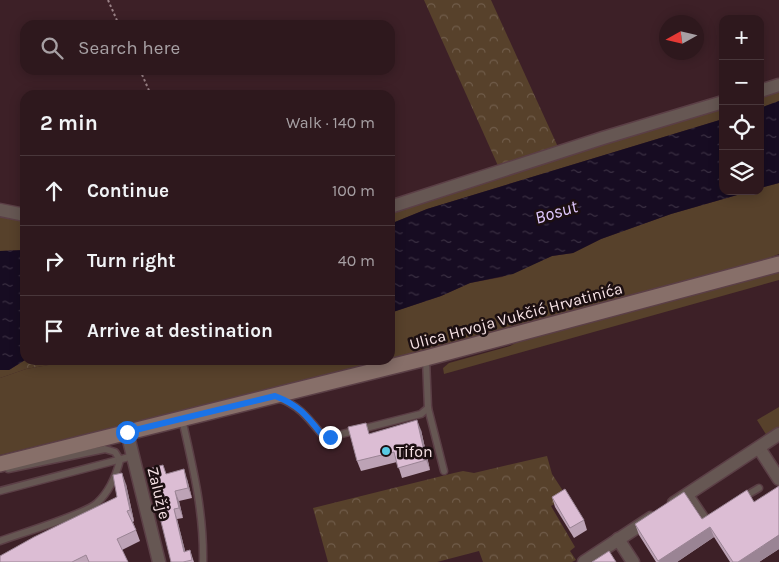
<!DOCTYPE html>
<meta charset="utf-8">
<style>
:root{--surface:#2e181d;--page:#362126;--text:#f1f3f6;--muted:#a7a0a4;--line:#49373b}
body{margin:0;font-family:Karla,sans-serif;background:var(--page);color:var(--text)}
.controls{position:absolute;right:15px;top:15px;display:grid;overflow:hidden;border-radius:10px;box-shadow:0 2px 12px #0003}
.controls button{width:45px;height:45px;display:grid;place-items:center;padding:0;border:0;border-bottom:1px solid var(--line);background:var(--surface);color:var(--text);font:25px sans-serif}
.compass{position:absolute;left:659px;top:15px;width:45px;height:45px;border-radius:50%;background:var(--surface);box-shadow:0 2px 12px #0003;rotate:262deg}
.stop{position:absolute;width:15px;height:15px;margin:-11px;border:4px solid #1a73e8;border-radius:50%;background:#fff}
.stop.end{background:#1a73e8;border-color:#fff;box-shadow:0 1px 5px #0008}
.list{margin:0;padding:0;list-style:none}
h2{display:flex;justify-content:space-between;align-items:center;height:65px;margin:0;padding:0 20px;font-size:21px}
h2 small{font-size:16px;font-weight:400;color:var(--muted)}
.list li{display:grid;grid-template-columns:32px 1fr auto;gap:15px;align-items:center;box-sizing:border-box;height:70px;padding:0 20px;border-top:1px solid var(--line)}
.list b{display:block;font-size:19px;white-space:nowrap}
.list em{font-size:16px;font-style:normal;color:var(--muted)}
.icon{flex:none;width:28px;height:28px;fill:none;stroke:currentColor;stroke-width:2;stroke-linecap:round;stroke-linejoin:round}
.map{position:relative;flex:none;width:779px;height:562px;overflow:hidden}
.search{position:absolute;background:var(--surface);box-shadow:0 2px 12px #0003;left:20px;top:20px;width:375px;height:55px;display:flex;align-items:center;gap:12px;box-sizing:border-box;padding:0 18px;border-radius:15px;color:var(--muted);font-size:19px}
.panel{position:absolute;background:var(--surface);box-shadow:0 2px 12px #0003;left:20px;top:90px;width:375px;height:275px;border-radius:15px}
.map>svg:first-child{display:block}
</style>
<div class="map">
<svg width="779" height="562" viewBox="0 0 779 562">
<defs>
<pattern id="forest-crowns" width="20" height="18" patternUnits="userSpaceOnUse" patternTransform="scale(1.25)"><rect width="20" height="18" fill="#57412b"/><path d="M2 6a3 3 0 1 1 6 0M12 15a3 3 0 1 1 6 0" fill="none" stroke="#705c4a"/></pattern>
<pattern id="water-ripples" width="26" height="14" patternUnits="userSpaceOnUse" patternTransform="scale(1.25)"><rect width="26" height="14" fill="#170c22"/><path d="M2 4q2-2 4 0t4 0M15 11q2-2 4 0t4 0" fill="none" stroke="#3a2f42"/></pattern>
</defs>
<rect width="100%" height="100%" fill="#3d2027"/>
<g fill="#57412b">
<polygon points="779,89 779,101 760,108 760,95"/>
<polygon points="723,106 723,119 427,209 390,224 390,211"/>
<polygon points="779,183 779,254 754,264 390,360 390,313 441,296 470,283 502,277 552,256 573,253 601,239 671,214 751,191 760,191 760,188"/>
<polygon points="0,213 25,219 25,250 0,251"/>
<polygon points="779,270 779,280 444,374 443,368 449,363 510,346 525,338"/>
<polygon points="109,360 389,360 0,455 0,378 26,369 54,364 108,363"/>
<polygon points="779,407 779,428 767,436 757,420"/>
</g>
<g fill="url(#forest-crowns)">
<polygon points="424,0 491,0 558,147 499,168"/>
<polygon points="25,360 109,360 105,365 54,364 26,369 0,378 0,370 9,370"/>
<polygon points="547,456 552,474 567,497 551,506 575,547 570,551 576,560 572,562 483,562 479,551 437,562 328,562 313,508 454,473 463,471 474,473"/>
</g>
<g fill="url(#water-ripples)">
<polygon points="779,101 779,183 760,188 760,108"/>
<polygon points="723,119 723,191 751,191 671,214 601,239 573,253 552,256 513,274 470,283 441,296 390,313 390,224 427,209"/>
<polygon points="25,250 25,360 9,370 0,370 0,251"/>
</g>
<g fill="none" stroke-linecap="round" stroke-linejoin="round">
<g stroke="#5b3f46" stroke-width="9">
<g id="service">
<polyline points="426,359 428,408 444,471"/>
<path d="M278,398C299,405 309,419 323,436L330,437L421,414L428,408"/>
<path d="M182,419C193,467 204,513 203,562"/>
<polyline points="0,491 133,456"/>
<polyline points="689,493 707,520 710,518"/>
<polyline points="742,498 759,488"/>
<path d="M0,541C19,534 86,514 97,503C109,492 116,476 120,460L115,452L105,449L8,469"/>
</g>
</g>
<g stroke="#5b3f46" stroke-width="15">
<g id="minor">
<polyline points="760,91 779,85"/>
<polyline points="390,207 603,138 723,102"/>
<polyline points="0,210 25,215"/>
<polyline points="127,432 159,562"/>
<polyline points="759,448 779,479"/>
<polyline points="674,503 779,434"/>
<polyline points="618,539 633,562"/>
<polyline points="584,562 651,518"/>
</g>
</g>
<g stroke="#5b3f46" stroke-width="18">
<polyline id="secondary" points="0,464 426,358 779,264"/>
</g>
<g stroke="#9b8388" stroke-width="2" stroke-dasharray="2.5 2.5" stroke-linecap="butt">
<polyline points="108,0 119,25"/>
<polyline points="140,70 151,95"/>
</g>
<use href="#service" stroke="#665753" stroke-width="6"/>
<use href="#minor" stroke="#665753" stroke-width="12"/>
<use href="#secondary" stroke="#876f69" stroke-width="15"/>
</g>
<g fill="#bda3b6">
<polygon points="421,430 430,470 402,478 397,462 361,471 357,461 370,434"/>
<polygon points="153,472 166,474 187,479 192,498 179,501 183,518 177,519 185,551 190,550 194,562 171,562"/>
<polygon points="126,484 134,521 133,522 140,541 122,550 128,562 0,562 117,497"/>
<polygon points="552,497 584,520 587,530 574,538 555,507"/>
<polygon points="702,519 779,549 759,562 730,562 714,537 677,562 656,562 639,535 635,524"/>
</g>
<g fill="#9a8494">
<polygon points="417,420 421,430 430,470 426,460"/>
<polygon points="184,469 187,479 192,498 188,488"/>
<polygon points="122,473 126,484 134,521 130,510"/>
<polygon points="175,491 179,501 183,518 179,508"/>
<polygon points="174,509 177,519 188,562 184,552"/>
<polygon points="710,527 714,537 677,562 659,562 658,561"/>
<polygon points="779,535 779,549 759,562 738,562"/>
</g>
<g fill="#dcbdd4" stroke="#9a8494">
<polygon points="417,420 426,460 398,468 394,452 357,461 348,427 366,423 369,434"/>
<polygon points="163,465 166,474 184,469 188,488 175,491 179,508 174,509 184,552 190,550 192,560 183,562 171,562 149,473 153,472 152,468"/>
<polygon points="122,473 130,510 127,511 136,530 117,539 128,562 89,562 86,555 72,562 0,562 0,556 34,537 117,497 113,475"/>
<polygon points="779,486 779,535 738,562 733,562 710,527 658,561 635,524 684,492 702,519 747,490 754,502"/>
<polygon points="565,489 584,520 570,528 552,497"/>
<polygon points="609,551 616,562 592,562"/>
</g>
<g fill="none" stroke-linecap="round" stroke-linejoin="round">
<path stroke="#1a73e8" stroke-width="6" d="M127,432L275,396C299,405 307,416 323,436L330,437"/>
</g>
<circle fill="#58c9e3" stroke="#1c0f11" stroke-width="2" cx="386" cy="451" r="5"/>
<g text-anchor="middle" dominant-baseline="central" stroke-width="5" stroke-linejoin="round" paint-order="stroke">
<g font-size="16" fill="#f7e3e6" stroke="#1c0f11">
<text transform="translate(516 316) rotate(-15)">Ulica Hrvoja Vukčić Hrvatinića</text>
<text transform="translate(159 493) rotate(76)">Zalužje</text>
</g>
<g font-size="16" fill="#f7e3e6" stroke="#1c0f11" text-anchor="start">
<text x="396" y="451">Tifon</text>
</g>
<g font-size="18" font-style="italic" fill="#e1c9fe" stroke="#1c0f11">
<text transform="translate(556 212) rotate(-17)">Bosut</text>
</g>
</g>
</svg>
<div class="controls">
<button>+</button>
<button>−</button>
<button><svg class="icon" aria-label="locate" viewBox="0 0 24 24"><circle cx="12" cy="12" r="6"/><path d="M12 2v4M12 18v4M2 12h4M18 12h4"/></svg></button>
<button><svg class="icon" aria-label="layers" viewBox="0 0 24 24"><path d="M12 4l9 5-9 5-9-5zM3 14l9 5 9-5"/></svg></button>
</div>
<svg class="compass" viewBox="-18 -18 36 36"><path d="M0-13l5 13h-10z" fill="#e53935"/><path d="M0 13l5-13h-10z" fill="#a7a0a4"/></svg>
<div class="stop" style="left:127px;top:432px"></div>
<div class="stop end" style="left:330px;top:437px"></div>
<div class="search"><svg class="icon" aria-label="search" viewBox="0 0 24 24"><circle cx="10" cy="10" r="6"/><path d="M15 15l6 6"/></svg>Search here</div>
<section class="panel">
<h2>2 min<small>Walk · 140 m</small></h2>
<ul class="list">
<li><svg class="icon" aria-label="ahead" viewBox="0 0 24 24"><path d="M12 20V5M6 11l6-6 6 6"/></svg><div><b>Continue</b></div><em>100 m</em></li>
<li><svg class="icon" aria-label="right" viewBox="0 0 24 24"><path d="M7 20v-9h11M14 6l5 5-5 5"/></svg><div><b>Turn right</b></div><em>40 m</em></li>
<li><svg class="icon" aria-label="arrive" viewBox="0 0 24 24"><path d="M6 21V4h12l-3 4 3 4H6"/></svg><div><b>Arrive at destination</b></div></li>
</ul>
</section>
</div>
